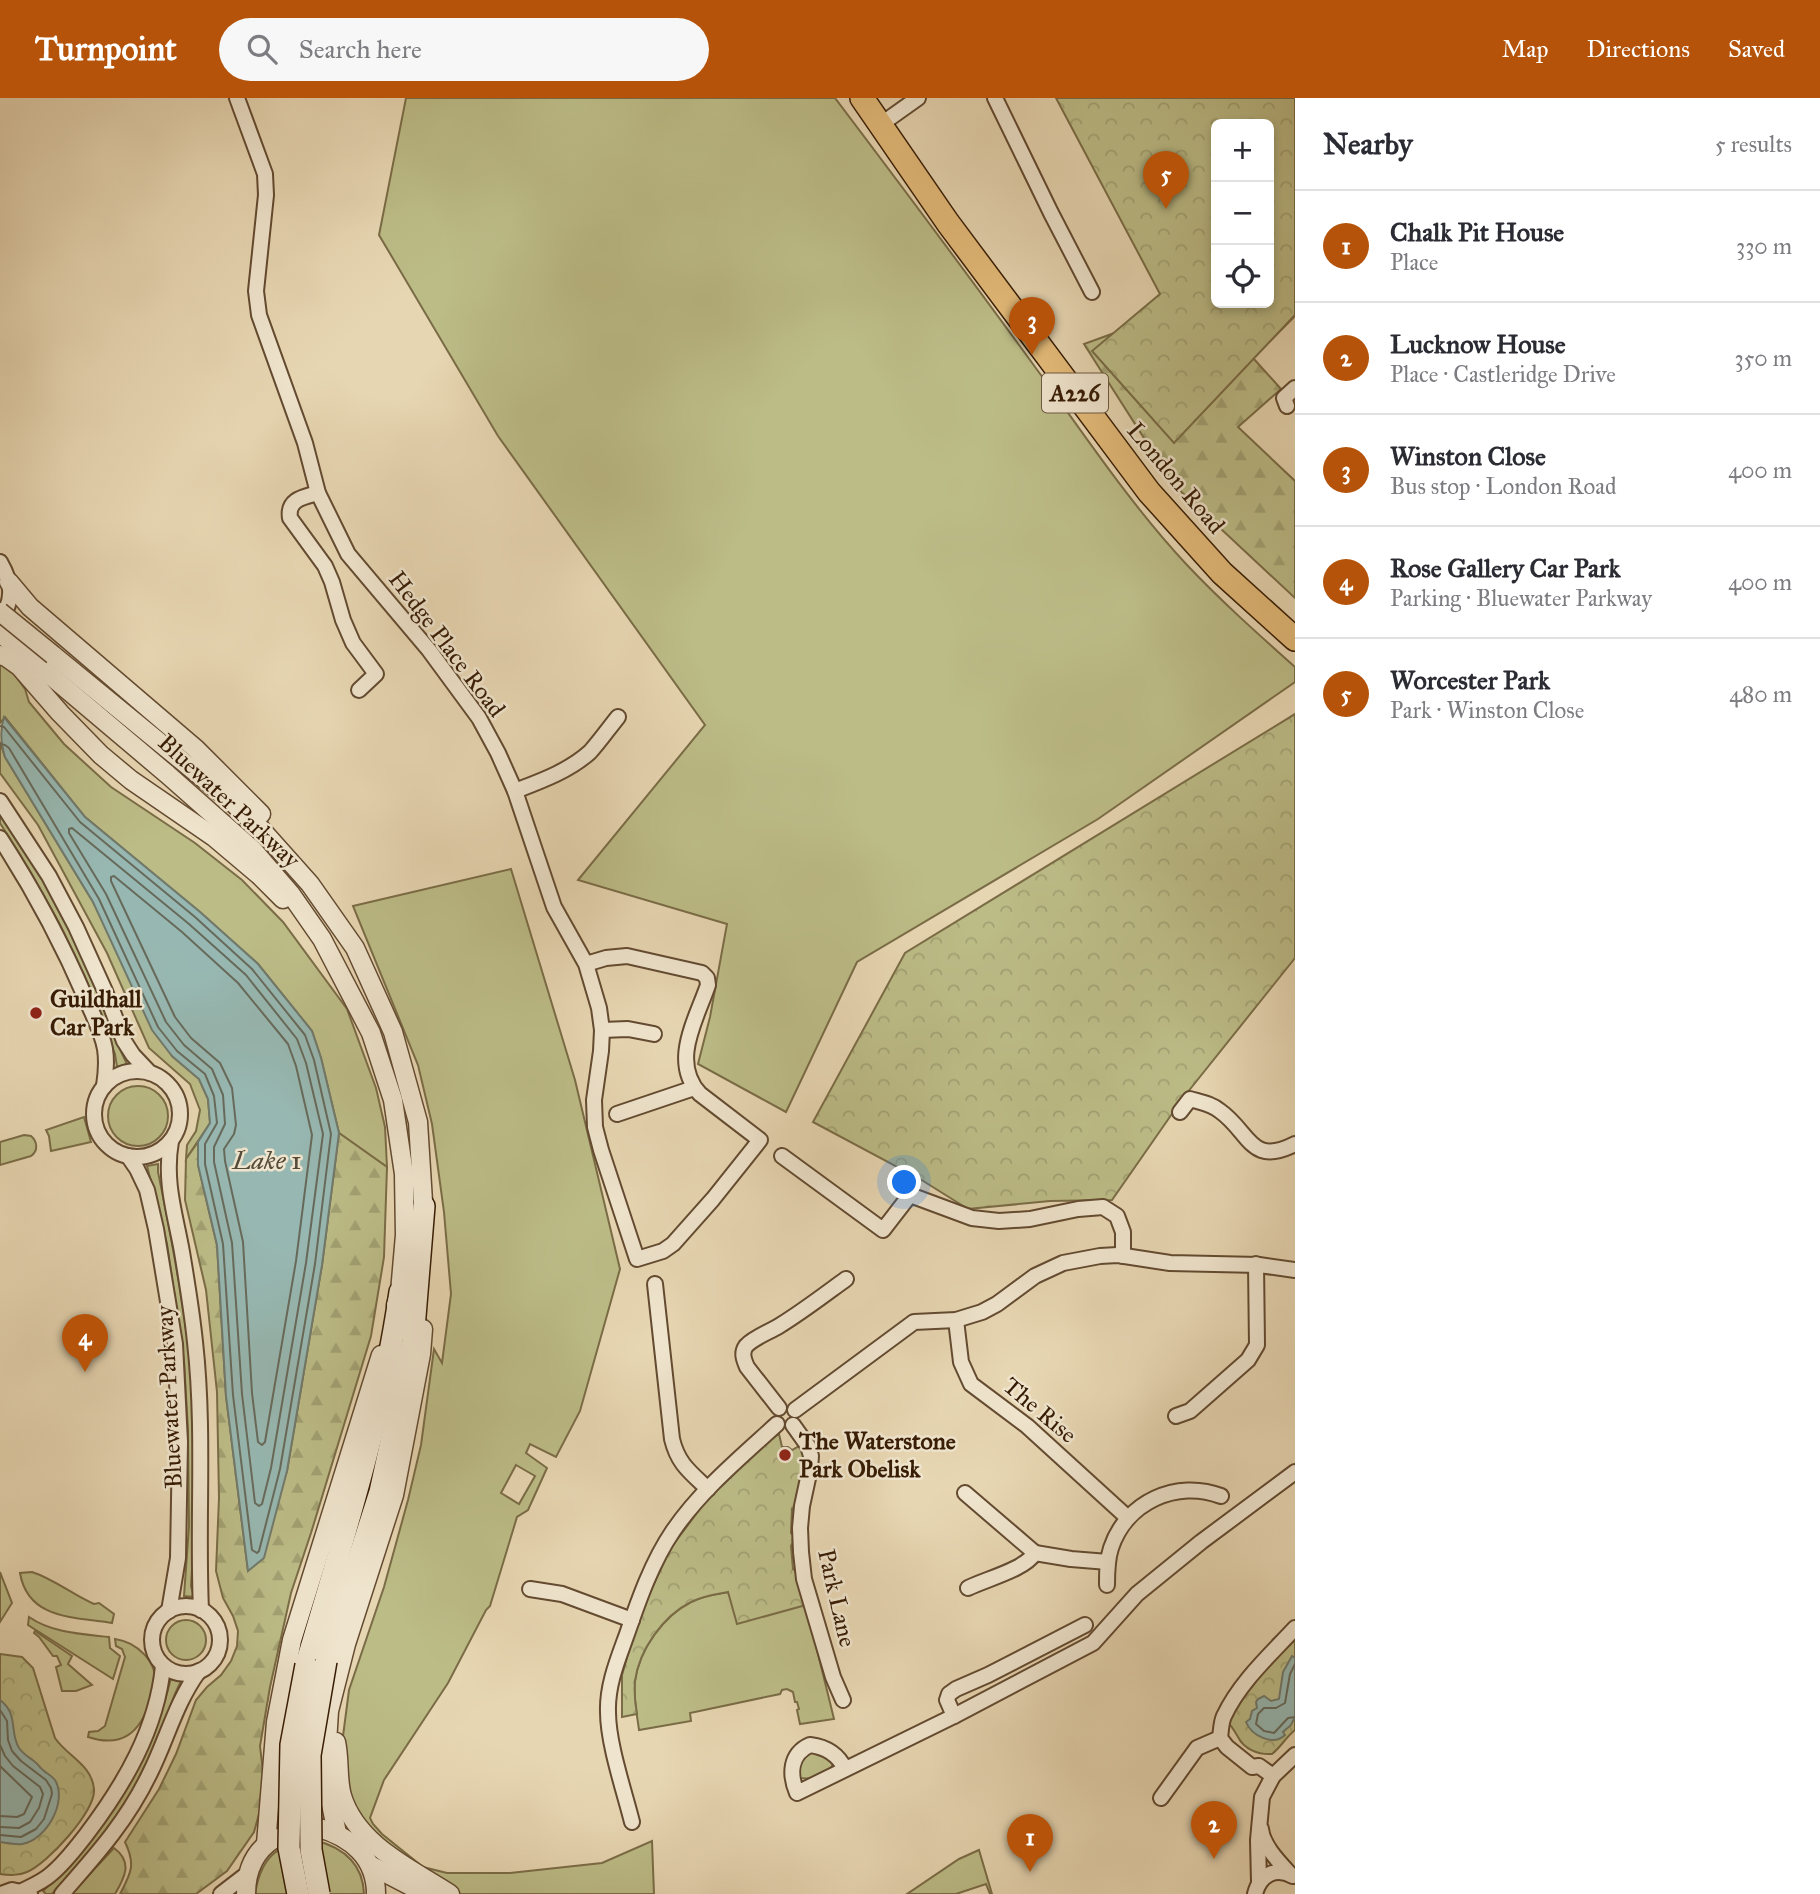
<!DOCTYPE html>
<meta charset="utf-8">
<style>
:root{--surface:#fff;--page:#f7f7f7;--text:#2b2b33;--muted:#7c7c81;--line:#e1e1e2;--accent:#b45309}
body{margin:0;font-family:"IM FELL Great Primer",serif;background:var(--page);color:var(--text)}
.controls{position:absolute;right:21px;top:21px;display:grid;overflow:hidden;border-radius:10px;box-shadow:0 4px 10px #0003}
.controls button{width:63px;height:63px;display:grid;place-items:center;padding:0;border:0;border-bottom:2px solid var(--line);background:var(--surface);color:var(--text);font:35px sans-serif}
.you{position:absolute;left:905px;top:1085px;width:24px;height:24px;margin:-18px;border:5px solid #fff;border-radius:50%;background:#1a73e8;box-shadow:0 0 0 10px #1a73e833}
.badge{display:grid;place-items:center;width:46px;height:46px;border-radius:50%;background:var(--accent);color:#fff;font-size:23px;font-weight:700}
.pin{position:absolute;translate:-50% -58px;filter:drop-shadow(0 2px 4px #0008)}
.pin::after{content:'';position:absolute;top:37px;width:24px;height:21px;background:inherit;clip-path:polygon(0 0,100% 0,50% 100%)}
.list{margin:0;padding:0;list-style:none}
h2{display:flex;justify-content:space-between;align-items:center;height:91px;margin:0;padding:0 28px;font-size:30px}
h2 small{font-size:23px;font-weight:400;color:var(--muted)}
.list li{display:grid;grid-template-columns:46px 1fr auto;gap:21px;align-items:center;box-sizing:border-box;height:112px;padding:0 28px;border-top:2px solid var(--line)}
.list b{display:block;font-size:26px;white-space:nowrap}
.list p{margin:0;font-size:23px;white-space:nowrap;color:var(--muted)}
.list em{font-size:23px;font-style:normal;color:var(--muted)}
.icon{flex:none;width:38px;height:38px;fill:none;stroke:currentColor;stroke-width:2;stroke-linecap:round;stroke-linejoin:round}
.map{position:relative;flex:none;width:1295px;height:1796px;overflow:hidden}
header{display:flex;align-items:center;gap:42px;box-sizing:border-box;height:98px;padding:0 35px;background:var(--accent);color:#fff}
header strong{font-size:33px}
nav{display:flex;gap:38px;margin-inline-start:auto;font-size:24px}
.search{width:490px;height:63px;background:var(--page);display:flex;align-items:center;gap:18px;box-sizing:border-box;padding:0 24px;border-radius:38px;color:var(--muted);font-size:26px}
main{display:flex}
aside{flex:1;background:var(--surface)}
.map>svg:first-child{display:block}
</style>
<header>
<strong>Turnpoint</strong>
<div class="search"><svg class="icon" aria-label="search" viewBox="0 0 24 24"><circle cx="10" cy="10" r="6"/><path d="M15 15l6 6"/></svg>Search here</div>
<nav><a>Map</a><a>Directions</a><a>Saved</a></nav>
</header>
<main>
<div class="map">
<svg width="1295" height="1796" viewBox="0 0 1295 1796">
<defs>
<pattern id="forest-firs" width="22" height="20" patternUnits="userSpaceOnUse" patternTransform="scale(1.75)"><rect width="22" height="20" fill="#bcbc87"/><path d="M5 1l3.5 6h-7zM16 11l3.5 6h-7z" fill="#a2a173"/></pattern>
<pattern id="park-crowns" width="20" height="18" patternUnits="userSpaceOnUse" patternTransform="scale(1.75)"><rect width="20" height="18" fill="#bcbc87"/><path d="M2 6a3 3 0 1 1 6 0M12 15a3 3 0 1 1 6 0" fill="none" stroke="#a2a173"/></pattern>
</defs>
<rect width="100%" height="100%" fill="#e7d6b2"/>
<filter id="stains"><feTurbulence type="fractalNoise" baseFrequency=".00286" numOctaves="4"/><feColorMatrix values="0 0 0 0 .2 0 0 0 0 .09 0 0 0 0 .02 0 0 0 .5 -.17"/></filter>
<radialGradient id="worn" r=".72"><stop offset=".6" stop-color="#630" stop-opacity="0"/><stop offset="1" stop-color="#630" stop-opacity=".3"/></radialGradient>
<g fill="#bcbc87" stroke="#7a6c46" stroke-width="2" fill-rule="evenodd">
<path d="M406,0H835C903,90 971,181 1038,273C1086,339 1131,407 1187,467C1221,503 1258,536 1295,569V584L1098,721L857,864L786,1014L698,966L710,919L727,826L578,782L705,627L498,338L379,137Z"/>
<polygon points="0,566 9,569 25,591 29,604 64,646 111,689 195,745 242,782 283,824 347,911 376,990 385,1029 387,1069 339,1035 321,960 312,933 258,866 200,814 85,719 5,619 0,625"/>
<polygon points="0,644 5,659 93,804 172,958 199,981 208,1001 210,1025 186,1061 187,1047 196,1033 200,1012 190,986 149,950 107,855 38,727 0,675"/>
<path d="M0,715C36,765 68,825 92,881C104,909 113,939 127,966L117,969L115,956L85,879L59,825L29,772L0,725Z"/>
<path d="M511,771L575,982L620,1171L580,1313L556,1359L530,1346L526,1355L547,1370L528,1412L517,1419L490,1508L486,1512L448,1585L384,1682L370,1720L373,1726L382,1736L423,1769L447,1775H510L602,1765L652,1743L654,1796H460L405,1763L352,1712L342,1661L343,1638L349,1592L384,1489L408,1402L421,1347L434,1251L442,1265L451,1196L444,1114L432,1026L418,967L353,808ZM516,1367L535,1378L519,1406L501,1395Z"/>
<circle cx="138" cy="1018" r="30"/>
<polygon points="84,1019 91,1044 51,1053 49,1038 46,1032"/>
<path d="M24,1037L31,1038C38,1044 38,1053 31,1058L0,1067V1044Z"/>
<path d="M158,1066V1074C171,1137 183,1199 190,1264C197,1338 196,1414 191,1488L194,1499L184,1498L189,1428L188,1332L184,1263L167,1146L147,1068Z"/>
<polygon points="0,1474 12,1505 0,1524"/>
<path d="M32,1474C54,1481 73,1497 94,1506L99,1505L114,1516L112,1525C75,1519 28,1522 20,1475Z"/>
<path d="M728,1494L806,1507L834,1621L800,1626L797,1612L799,1611L797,1604H795L793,1594L787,1591L782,1592L780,1596L690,1615L691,1623L639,1632C637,1616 633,1599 635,1583C639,1552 663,1518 691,1504C702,1498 716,1496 728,1494Z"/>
<path d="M29,1519C52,1535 82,1536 109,1539L110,1550L120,1558L113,1581L28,1527Z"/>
<circle cx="186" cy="1542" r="20"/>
<polygon points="35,1533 72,1558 68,1566 92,1587 76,1593 62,1593 56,1569 61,1567 57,1558 53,1558 39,1539 34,1535"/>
<path d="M115,1541C136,1544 158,1563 155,1587C154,1592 151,1598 150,1603C140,1635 122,1650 88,1639L89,1634L98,1633L105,1628L125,1559L122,1551L116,1548Z"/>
<path d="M171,1580L181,1583L175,1596L153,1655L128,1704L81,1765L52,1796H46L43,1793C109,1732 149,1667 171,1580Z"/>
<path d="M814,1652L834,1663C831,1677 813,1682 800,1680L798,1678L799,1661Z"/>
<path d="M314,1742C342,1749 363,1764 364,1796H255C261,1759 277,1745 314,1742Z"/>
<path d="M114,1750C133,1764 125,1779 115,1796H71Z"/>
<polygon points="979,1752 992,1796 990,1796 986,1786 956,1796 907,1796 959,1761"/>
</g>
<g fill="url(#forest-firs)" stroke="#7a6c46" stroke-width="2">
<polygon points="1295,23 1295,218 1253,260 1281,291 1238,329 1295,383 1295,500 1174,387 1084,246 1169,215 1216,205 1269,205"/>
<path d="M339,1035L387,1069L384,1159L371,1238L311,1435L291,1495L270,1589L260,1648L264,1683L261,1709L254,1734L227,1773L196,1796H120C131,1775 136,1767 125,1744L159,1691L176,1656L196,1602L207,1589L221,1577L231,1563L237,1548L238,1533L233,1518L223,1500L216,1473L219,1400L217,1294L206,1192L185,1102L186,1061L198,1044V1067L217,1147L226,1298L248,1473L287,1373L322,1167Z"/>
</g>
<g fill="url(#park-crowns)" stroke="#7a6c46" stroke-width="2" fill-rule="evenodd">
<path d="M1056,0H1295V217L1174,345L1092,253L1160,196ZM1216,26H1269V205H1216Z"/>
<polygon points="1295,616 1295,860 1183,1000 1112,1102 1050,1103 968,1111 920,1081 813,1024 905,855"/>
<path d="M779,1336L782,1349H788L792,1352L801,1347L806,1357L798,1406L792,1411L791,1435L795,1440L791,1448L793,1471L797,1474L806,1507L737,1526L728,1494C716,1496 702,1498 691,1504C663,1518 639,1552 635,1583C634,1594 635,1605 637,1616L622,1619V1577L638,1520L670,1451L708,1400L735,1372L770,1341Z"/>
<path d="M1295,1539V1632C1286,1639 1281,1649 1272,1656C1258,1657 1244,1651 1238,1639C1234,1633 1233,1629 1228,1625L1237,1601L1253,1587L1274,1559Z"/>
<path d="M0,1556L22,1559L33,1570L55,1640C67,1658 92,1667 94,1691C96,1713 47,1766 27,1774C18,1778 9,1777 0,1776Z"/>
</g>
<g fill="#97b8b2" stroke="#717a6c" stroke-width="2">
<path d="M4,619L85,719L200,814L258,866L312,933L321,960L339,1035L322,1167L287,1373L264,1460L248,1473L226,1298L217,1147L198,1067V1044L210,1025L208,1001L199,981L172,958L152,932L93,804L5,659C1,646 0,631 4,619Z"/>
<path d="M1292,1558L1295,1560V1619L1291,1627L1283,1634L1285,1637C1273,1649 1251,1637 1246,1624L1250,1621L1252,1613L1257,1610L1256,1604L1258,1601L1264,1598L1271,1603L1279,1601L1283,1574Z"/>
<path d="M0,1602C19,1616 9,1634 19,1650C24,1657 29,1659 35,1664C38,1666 40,1670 43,1672C47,1676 51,1677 55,1682C68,1704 46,1742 22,1746C15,1747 7,1745 0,1744Z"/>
</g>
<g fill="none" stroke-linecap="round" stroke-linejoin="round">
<g stroke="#676a5b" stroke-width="2">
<polyline points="0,628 4,629 80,724 195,819 252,871 305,937 314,962 331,1036 315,1166 280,1371 259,1453 257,1455 252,1452 233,1297 223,1146 205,1066 205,1046 217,1025 214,998 205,976 177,953 158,929 99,801 9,650 5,647 0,646"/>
<polygon points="72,730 189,826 246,877 297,941 306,965 323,1036 306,1165 271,1370 262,1406 259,1408 255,1405 242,1296 232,1145 214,1064 214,1049 225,1026 223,997 212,971 184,947 166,924 106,796 69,735 69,731"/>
<polygon points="114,778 182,834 238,885 288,946 296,968 312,1037 296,1163 265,1344 262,1347 258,1344 252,1295 243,1144 225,1063 224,1051 234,1036 236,1027 232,990 220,965 191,940 175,919 111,783 111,779"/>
<polyline points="1295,1566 1290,1576 1285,1605 1276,1610 1264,1610 1258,1616 1256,1626 1264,1633 1274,1635 1288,1620 1295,1619"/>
<polyline points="0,1612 7,1623 8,1642 12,1653 21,1663 46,1682 51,1690 52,1696 44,1721 36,1731 21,1739 0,1737"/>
<polyline points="0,1647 5,1658 13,1668 40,1689 43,1696 39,1710 30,1724 19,1730 0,1729"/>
<polyline points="0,1668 32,1699 24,1716 17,1719 0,1718"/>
</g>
<g stroke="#634a30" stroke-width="18">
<g id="minor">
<path d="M237,0L265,76L266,97L256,193L259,217L305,345L318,395L348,456L429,552L479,620L498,655L515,693L554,809L586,866L599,910L602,932L601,953L594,1002L595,1029L601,1052L637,1161L663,1153L673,1146L713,1101L760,1042L700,996C670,964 696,922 708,887L707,880L702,875L627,858L606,860L586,866"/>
<polyline points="995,0 1051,115 1092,194"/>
<polyline points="880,27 918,0"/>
<polyline points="1287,308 1284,300 1295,290"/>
<path d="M318,395C304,399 287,401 290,420L325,468L332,484L343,522L353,545L376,576L359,592"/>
<path d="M0,464C12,485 15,501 0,522"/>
<path d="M515,693C541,683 569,673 590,654C600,643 609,630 618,619"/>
<polyline points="0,703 49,778 76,829 105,893 124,943 133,957 150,975"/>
<path d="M0,740C33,791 62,845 86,901C93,917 102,934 105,951C107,964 106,975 104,988"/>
<polyline points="602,932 628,931 654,936"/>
<circle cx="137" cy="1016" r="43"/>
<path d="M1180,1014L1190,1001C1200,1004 1212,1006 1220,1013C1250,1034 1250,1069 1295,1046"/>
<polyline points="617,1016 694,990"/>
<path d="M171,1043C164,1084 175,1115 182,1154C187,1184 192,1214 195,1244C205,1333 197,1423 201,1512"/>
<polyline points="128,1058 137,1071 147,1092 156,1131 175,1246 180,1344 178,1460 169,1513"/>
<polyline points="782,1058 883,1132 910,1097 972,1120 999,1123 1030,1121 1078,1111 1103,1109 1117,1118 1123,1134 1123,1158"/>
<path d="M655,1186L672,1341C678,1366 690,1374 708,1391"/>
<polyline points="956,1222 961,1264 971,1286 1027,1328 1128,1420"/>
<path d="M779,1310L747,1269C744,1262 741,1255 746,1248C753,1240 769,1234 779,1228C802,1214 824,1197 846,1181"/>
<polyline points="795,1312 914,1224 956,1222 982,1214 997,1206 1035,1178 1063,1165 1100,1158 1118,1157 1170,1165 1259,1167 1295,1172"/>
<polyline points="1176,1318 1190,1313 1248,1262 1257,1247 1256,1166"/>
<polyline points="793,1327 808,1348 811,1358 810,1371 802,1408 800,1430 801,1454 804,1481 833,1579 843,1602"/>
<polyline points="965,1395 1035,1455"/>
<path d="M1107,1487C1107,1474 1107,1462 1111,1450C1126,1404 1177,1381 1221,1398"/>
<path d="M968,1490C986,1481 1024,1472 1035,1455L1071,1461L1108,1464"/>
<polyline points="530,1491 562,1496 632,1522"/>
<circle cx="186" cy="1542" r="34"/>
<polyline points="954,1618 947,1602 949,1596 956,1591 988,1577 1085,1527"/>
<path d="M845,1671C838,1656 826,1649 810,1647C790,1656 789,1676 797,1695L954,1618L1093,1545L1137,1496L1201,1444L1295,1374"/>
<path d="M1273,1678L1259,1668L1252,1669L1227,1649L1220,1640C1221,1633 1221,1624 1224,1618C1240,1584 1270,1557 1295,1530"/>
<polyline points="1161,1700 1197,1650 1220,1640"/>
<path d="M632,1724C624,1692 608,1646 608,1614C607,1587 618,1561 627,1536C639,1501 652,1464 673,1433C701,1392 741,1359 777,1326"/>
<path d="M1261,1731C1263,1748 1279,1764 1291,1777"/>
<polyline points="1259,1784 1258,1742 1262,1699 1273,1678 1295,1657"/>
<path d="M22,1793C32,1788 42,1784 50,1777C64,1766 75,1751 86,1737C124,1687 157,1631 163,1568"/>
<polyline points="1,1796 12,1792 30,1796"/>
<path d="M62,1796C97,1756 127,1723 150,1675C167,1641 176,1604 199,1573"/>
<polyline points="221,1796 247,1776"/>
<path d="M1255,1796C1260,1776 1276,1769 1293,1778"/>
</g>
</g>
<g stroke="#634a30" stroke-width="21">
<g id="tertiary">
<polyline points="9,484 30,509 196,651 261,716"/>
<polyline points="0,535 167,676 253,752 290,795 322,841 371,935 393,1002 404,1076 405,1137 400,1194 396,1207"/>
<polyline points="0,557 6,559 20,569 60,615 101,657 131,682 214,739 259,777 283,801"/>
<polyline points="53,557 231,703 260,730 310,786 355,850 393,934 418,1024 424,1119"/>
<path d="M336,1644C340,1662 337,1680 342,1698C357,1747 410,1770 450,1796"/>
<path d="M319,1730C351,1739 376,1760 376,1796"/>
<polyline points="337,1735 325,1677 329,1613 346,1546 394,1397 421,1256 423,1231"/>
<polyline points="266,1746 276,1624 292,1542 381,1257"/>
<polyline points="370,1767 426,1796"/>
<path d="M246,1796C246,1772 254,1753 275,1740"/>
</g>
</g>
<g stroke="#371c04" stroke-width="24">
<g id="secondary">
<polyline points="326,1563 380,1394 413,1243 424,1108"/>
<path d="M306,1567C342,1444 382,1321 400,1194"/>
</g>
</g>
<g stroke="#371c04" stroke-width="26">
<polyline id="primary" points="862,0 948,125 1149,394 1222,475 1295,541"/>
</g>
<use href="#minor" stroke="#efe4cd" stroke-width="14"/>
<use href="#tertiary" stroke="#efe4cd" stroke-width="18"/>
<use href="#secondary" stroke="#efe4cd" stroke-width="21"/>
<use href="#primary" stroke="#e4bb79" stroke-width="23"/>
<g stroke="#634a30" stroke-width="21" stroke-linecap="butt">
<polyline id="tertiary-bridge" points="0,514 53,557"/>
</g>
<g stroke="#371c04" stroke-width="24" stroke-linecap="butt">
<g id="secondary-bridge">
<polyline points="298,1796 289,1750 291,1647 306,1567"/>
<polyline points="319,1796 311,1752 310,1657 326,1563"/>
</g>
</g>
<use href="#tertiary-bridge" stroke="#efe4cd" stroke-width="18"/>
<use href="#secondary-bridge" stroke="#efe4cd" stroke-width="21"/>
</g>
<g fill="#8f2418" stroke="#efe4cd" stroke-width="2.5">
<circle cx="36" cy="915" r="7"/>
<circle cx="785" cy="1357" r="7"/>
</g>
<g text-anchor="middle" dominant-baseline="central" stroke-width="5" stroke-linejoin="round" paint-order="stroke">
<rect fill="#efe4cd" stroke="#6e5840" stroke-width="2" x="1042" y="275.5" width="66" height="39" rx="5"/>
<g font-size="23" font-weight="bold" fill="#371c04">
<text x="1075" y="295">A226</text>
</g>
<g font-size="24" fill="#371c04" stroke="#efe4cd">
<text transform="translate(1176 380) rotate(50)">London Road</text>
<text transform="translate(447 546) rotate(53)">Hedge Place Road</text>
<text transform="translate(229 703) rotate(43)">Bluewater Parkway</text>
<text transform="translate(169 1299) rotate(-93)">Bluewater Parkway</text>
<text transform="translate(1040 1312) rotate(40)">The Rise</text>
<text transform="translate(837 1500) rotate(77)">Park Lane</text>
</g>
<g font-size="24" font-weight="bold" fill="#371c04" stroke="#efe4cd" text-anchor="start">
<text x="50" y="901">Guildhall<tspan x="50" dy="28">Car Park</tspan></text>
<text x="799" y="1343">The Waterstone<tspan x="799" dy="28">Park Obelisk</tspan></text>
</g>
<g font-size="26" font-style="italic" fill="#544b38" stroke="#efe4cd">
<text x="267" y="1062">Lake 1</text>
</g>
</g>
<rect width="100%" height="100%" filter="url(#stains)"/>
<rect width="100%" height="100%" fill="url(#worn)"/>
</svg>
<div class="controls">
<button>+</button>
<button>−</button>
<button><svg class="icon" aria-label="locate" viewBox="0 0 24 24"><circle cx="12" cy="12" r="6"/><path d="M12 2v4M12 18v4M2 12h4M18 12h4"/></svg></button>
</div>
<div class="you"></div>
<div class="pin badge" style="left:1030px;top:1774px">1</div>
<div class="pin badge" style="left:1214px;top:1761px">2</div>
<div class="pin badge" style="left:1032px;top:257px">3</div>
<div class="pin badge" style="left:85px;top:1274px">4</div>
<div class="pin badge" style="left:1166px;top:111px">5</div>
</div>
<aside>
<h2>Nearby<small>5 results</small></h2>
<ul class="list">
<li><span class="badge">1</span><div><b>Chalk Pit House</b><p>Place</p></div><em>330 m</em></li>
<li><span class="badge">2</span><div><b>Lucknow House</b><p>Place · Castleridge Drive</p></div><em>350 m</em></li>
<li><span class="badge">3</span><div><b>Winston Close</b><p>Bus stop · London Road</p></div><em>400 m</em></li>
<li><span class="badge">4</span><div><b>Rose Gallery Car Park</b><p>Parking · Bluewater Parkway</p></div><em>400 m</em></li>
<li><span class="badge">5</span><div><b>Worcester Park</b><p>Park · Winston Close</p></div><em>480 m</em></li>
</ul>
</aside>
</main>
